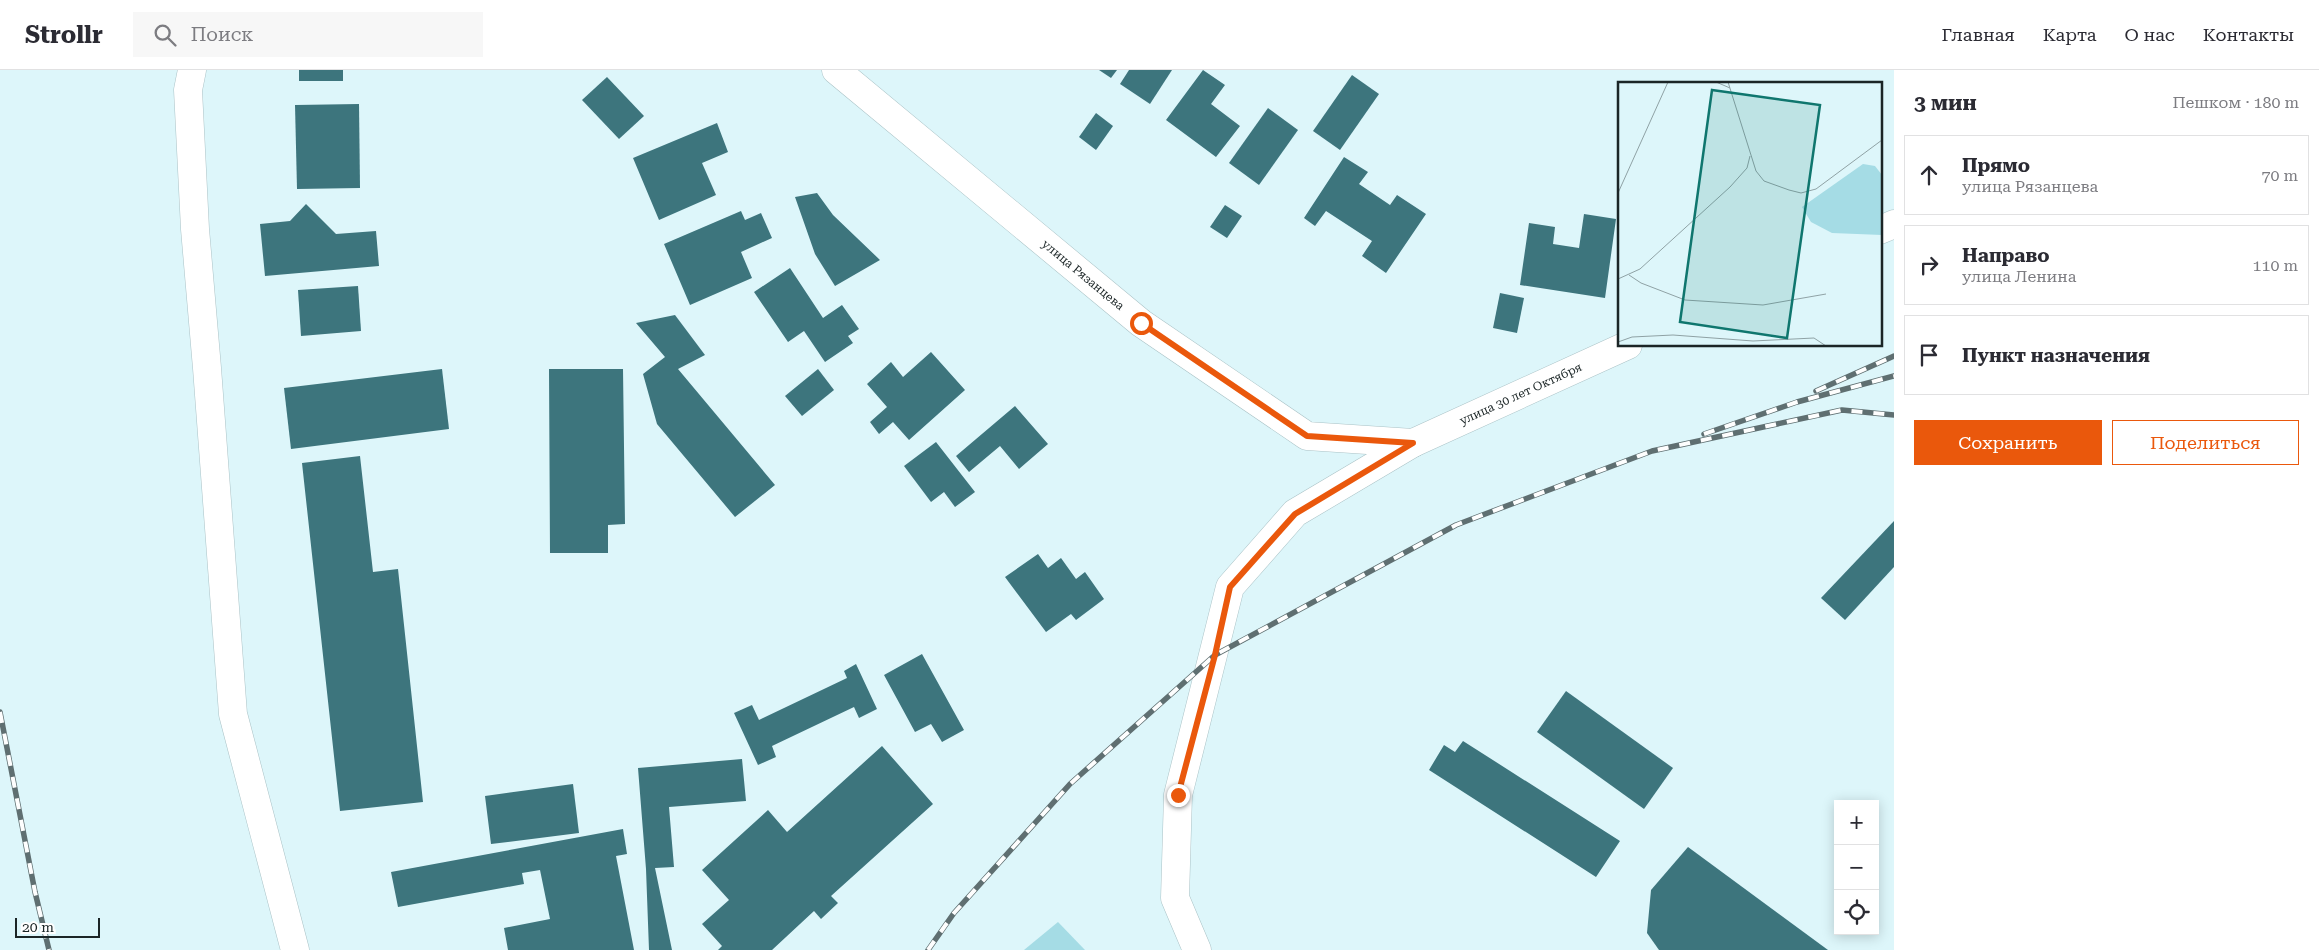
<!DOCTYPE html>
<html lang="ru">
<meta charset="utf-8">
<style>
:root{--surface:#fff;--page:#f7f7f7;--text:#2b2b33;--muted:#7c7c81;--line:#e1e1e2;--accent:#ea580c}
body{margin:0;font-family:"Roboto Serif",serif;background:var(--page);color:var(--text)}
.controls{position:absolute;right:15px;bottom:15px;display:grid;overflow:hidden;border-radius:0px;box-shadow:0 2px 12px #0003}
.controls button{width:45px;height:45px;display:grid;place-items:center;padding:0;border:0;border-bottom:1px solid var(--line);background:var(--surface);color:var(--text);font:25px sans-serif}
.scale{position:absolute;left:15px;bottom:12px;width:85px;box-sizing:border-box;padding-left:5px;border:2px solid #1b2526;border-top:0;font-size:14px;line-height:18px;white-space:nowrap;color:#1b2526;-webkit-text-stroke:4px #fefefe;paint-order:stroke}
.stop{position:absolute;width:15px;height:15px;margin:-11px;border:4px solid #ea580c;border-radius:50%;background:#fff}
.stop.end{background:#ea580c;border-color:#fff;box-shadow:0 1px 5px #0008}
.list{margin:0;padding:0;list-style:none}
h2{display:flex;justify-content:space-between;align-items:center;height:65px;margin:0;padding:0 20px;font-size:21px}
h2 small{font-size:16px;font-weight:400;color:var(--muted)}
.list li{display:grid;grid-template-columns:32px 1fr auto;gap:15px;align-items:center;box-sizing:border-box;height:80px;margin:0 10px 10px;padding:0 10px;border:1px solid var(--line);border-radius:0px}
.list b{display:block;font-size:19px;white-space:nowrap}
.list p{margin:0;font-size:16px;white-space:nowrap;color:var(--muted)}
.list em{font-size:16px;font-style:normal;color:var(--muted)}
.actions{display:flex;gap:10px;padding:15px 20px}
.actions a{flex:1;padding:11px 0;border:1px solid var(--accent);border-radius:0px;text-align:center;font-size:18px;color:var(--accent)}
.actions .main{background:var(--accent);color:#fff}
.icon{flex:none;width:28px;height:28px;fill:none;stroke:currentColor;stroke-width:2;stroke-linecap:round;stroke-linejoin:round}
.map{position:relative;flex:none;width:1894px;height:880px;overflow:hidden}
header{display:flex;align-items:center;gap:30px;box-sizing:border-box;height:70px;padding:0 25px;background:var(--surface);border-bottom:1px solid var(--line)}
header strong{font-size:24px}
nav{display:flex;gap:28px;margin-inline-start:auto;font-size:18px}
.search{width:350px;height:45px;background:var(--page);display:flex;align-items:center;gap:12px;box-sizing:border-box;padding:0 18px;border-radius:0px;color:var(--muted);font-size:19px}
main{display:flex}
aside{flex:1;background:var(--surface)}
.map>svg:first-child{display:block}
</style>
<header>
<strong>Strollr</strong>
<div class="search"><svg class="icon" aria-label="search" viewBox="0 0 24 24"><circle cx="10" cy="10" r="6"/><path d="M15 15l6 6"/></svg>Поиск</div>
<nav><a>Главная</a><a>Карта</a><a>О нас</a><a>Контакты</a></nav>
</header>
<main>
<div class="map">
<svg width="1894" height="880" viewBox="0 0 1894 880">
<rect width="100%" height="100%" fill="#ddf6fa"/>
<polygon fill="#a5dce5" points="1058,852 1085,880 1024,880"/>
<g fill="#3d757d">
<rect x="299" y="0" width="44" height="11"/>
<polygon points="1099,0 1117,0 1111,8"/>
<polygon points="1129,0 1172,0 1150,34 1120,14"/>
<polygon points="1203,0 1225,15 1211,34 1240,56 1216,87 1166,50"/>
<polygon points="1352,5 1379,24 1340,80 1313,61"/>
<polygon points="607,7 644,46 619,69 582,30"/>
<polygon points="359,34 360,118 297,119 295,35"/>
<polygon points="1268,38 1298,60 1259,115 1229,93"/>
<polygon points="1096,43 1113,56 1096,80 1079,67"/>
<polygon points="717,53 728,82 702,93 716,125 659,150 633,88"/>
<polygon points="1344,87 1368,102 1359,114 1390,135 1397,125 1426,144 1386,203 1362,186 1372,171 1326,141 1315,156 1304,148"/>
<polygon points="817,123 833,145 880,190 835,216 815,184 795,127"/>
<polygon points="306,134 336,164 376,161 379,196 265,206 260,154 290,151"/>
<polygon points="1225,135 1242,146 1227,168 1210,157"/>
<polygon points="741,141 745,150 761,143 772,168 741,182 752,208 690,235 664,174"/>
<polygon points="1584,144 1616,149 1605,228 1520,215 1529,153 1555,157 1553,174 1579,178"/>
<polygon points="790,198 823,248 842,235 859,259 848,266 853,273 825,292 804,261 788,272 754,222"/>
<polygon points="358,216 361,261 301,266 298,220"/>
<polygon points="1500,223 1524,228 1517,263 1493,258"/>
<polygon points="675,245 705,285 678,299 775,415 735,447 657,354 643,304 665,287 636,253"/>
<polygon points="931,282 965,320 909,370 893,352 879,364 870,352 887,337 867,314 891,292 903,307"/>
<polygon points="442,299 449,359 291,379 284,318"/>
<polygon points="549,299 623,299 625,454 608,455 608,483 550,483"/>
<polygon points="818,299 834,320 802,346 785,326"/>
<polygon points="1015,336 1048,374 1019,399 1000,376 969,402 956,386"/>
<polygon points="936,372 975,422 955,437 944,422 931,432 904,396"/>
<polygon points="360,386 373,502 398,499 423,732 340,741 302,393"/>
<polygon points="1894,451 1894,497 1845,550 1821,528"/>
<polygon points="1038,484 1048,498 1061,488 1076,509 1085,502 1104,529 1076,550 1071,544 1046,562 1005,507"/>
<polygon points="922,584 964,660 942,672 931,654 915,662 884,605"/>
<polygon points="856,594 877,639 859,648 854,637 772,676 776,687 758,695 734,643 752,635 759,650 847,608 844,601"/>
<polygon points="1566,621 1673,698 1644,739 1537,662"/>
<polygon points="1463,671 1620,771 1596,807 1429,700 1444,675 1455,682"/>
<polygon points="882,676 933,734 831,826 838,833 821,849 814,841 772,880 718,880 722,876 702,854 729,830 702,800 768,740 787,762"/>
<polygon points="742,689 746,731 669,737 674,797 655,798 672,880 649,880 646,799 638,698"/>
<polygon points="573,714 579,763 491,774 485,726"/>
<polygon points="623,759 627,784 616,786 634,880 508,880 504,858 550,849 540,800 522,803 524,814 398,837 391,802"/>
<polygon points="1688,777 1828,880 1659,880 1647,863 1651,820"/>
</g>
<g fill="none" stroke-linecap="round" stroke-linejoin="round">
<g stroke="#aac2c6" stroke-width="29">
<polyline id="street" points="192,0 188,20 195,159 207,298 233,644 295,880"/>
</g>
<g stroke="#aac2c6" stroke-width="29">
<g id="secondary">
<path id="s1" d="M836,0L1141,253L1307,366L1413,373"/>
<polyline points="1880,160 1894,154"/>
<path id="s2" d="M1197,880L1175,828L1178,725L1230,517L1295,443L1413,373L1628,275"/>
</g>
</g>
<use href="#street" stroke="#fff" stroke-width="28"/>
<use href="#secondary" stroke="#fff" stroke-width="28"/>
<g stroke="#5f6f71" stroke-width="5.5">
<g id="rail">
<polyline points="1816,321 1894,286"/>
<polyline points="1704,364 1797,332 1894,306"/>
<polyline points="0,642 35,822 49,880"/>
<polyline points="928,880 954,843 1070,714 1215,585 1456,455 1652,381 1842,340 1894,345"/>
</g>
</g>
<use href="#rail" stroke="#fefefe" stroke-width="4" stroke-dasharray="11" stroke-linecap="butt"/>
</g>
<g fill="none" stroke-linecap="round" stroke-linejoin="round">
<polyline stroke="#ea580c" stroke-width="6" points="1141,253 1307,366 1413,373 1295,444 1230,517 1215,585 1178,725"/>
</g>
<g text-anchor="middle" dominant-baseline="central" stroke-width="4" stroke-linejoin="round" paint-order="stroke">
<g font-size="12" fill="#1b2526" stroke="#fefefe">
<text stroke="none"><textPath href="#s1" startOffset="321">улица Рязанцева</textPath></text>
<text stroke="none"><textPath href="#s2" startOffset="728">улица 30 лет Октября</textPath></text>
</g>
</g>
<g transform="translate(1618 12)">
<rect width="264" height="264" fill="#ddf6fa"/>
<path d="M245,82L257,84L264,93V153L214,151L193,140L184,125Z" fill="#a5dce5"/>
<path fill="none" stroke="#8fa2a5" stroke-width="1" d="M98,0L112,6M110,0L138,89L146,99L171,108L183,111L198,107L264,58M0,111L50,0M11,193L23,201L67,218L145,223L208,212M0,197L22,187L112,105L129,86L132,74M0,260L14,255L55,253L135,259L196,256L208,264"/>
<path fill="#0f766e" fill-opacity="0.15" stroke="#0f766e" stroke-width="2.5" d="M94,8L202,23L169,256L62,240Z"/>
<rect width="264" height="264" fill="none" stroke="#1b2526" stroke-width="2.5"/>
</g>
</svg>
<div class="controls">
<button>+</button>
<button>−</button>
<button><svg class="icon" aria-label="locate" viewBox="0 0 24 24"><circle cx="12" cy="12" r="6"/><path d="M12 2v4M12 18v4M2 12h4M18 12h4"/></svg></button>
</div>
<div class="scale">20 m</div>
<div class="stop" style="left:1141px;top:253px"></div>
<div class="stop end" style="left:1178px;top:725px"></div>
</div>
<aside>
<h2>3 мин<small>Пешком · 180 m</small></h2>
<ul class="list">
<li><svg class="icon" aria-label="ahead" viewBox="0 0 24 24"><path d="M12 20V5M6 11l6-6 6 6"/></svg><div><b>Прямо</b><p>улица Рязанцева</p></div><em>70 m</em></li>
<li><svg class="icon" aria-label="right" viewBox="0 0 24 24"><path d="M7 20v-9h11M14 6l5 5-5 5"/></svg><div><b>Направо</b><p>улица Ленина</p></div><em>110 m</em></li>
<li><svg class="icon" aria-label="arrive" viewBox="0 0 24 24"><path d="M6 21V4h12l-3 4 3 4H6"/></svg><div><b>Пункт назначения</b></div></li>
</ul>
<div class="actions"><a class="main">Сохранить</a><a>Поделиться</a></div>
</aside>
</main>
